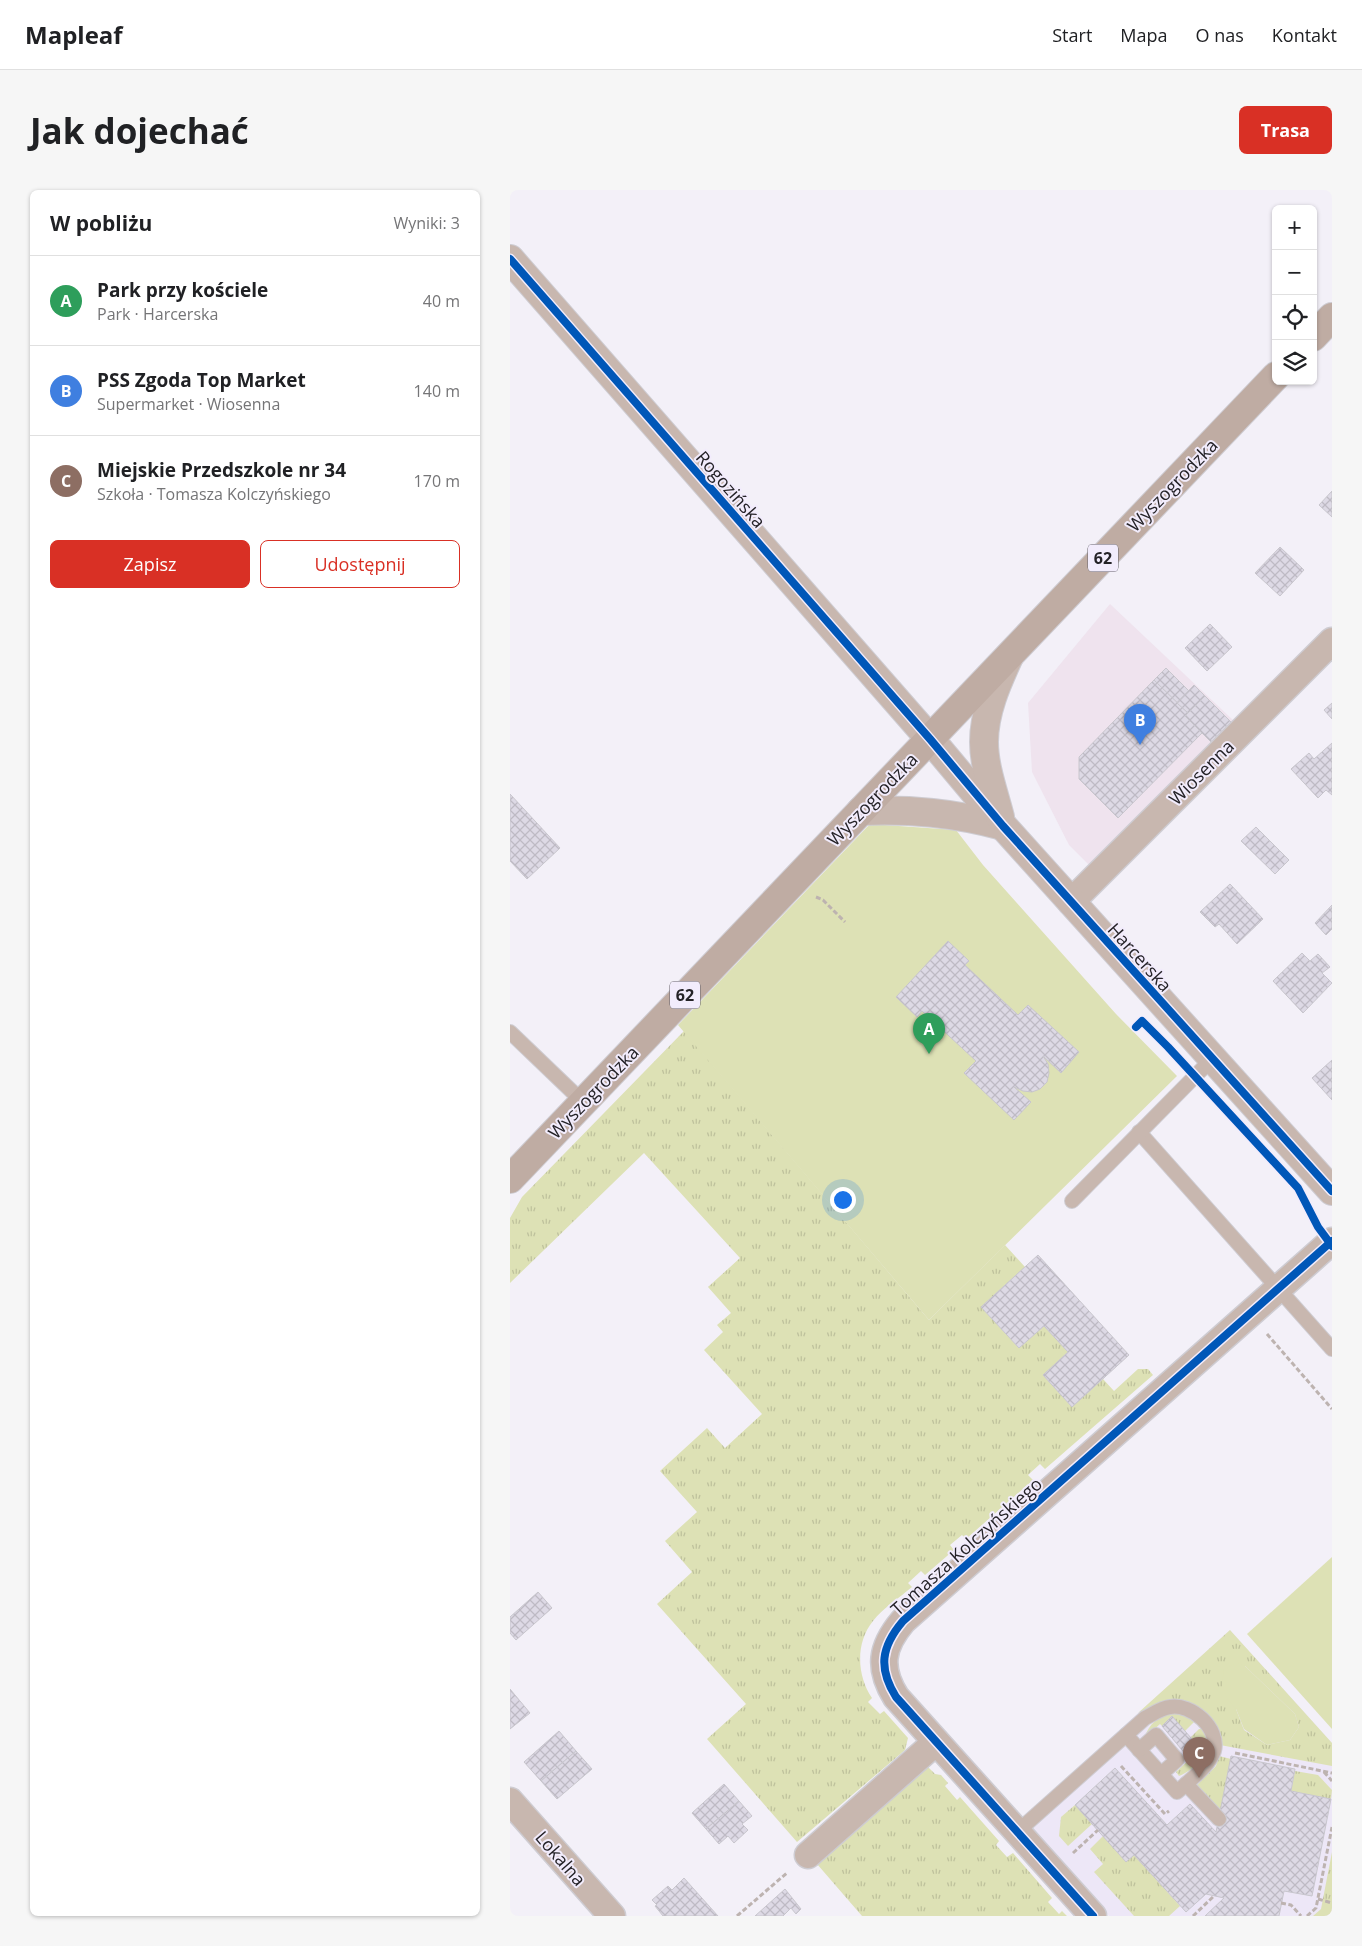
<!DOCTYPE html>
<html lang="pl">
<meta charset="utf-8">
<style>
:root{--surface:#fff;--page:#f6f6f6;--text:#202124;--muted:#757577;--line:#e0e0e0;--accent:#d93025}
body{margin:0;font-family:"Open Sans",sans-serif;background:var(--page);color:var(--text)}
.controls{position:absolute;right:15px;top:15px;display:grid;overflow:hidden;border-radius:8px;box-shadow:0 1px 4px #0004}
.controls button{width:45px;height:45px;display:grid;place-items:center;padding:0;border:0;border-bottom:1px solid var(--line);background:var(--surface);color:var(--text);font:25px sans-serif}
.you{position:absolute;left:332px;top:1009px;width:18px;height:18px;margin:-12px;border:4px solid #fff;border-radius:50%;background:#1a73e8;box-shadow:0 0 0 8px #1a73e833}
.badge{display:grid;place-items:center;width:32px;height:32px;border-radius:50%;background:var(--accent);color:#fff;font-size:16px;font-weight:700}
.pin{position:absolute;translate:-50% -41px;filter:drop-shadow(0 1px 2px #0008)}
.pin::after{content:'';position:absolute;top:26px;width:18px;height:15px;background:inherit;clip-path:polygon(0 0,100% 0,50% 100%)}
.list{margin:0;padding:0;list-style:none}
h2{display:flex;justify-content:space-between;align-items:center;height:65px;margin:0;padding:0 20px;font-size:21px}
h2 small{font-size:16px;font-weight:400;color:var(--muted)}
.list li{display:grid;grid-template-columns:32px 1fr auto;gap:15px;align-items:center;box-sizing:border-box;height:90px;padding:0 20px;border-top:1px solid var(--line)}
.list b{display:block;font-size:19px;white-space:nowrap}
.list p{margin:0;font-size:16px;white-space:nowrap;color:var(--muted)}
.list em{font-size:16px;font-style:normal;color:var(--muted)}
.actions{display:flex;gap:10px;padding:15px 20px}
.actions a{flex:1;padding:11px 0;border:1px solid var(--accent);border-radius:8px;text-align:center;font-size:18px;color:var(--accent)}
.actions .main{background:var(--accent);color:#fff}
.icon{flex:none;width:28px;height:28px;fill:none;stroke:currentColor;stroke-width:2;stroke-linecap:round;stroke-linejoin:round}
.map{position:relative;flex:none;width:822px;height:1726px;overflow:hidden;border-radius:8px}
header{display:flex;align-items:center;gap:30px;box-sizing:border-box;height:70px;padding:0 25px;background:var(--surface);border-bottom:1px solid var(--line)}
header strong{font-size:24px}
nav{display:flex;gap:28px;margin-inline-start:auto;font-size:18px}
.intro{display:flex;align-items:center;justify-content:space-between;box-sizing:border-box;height:120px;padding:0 30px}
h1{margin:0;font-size:35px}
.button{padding:12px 22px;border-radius:8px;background:var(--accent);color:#fff;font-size:18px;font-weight:700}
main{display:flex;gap:30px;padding:0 30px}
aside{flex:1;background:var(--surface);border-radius:8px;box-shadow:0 1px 4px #0004}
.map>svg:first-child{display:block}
</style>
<header>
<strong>Mapleaf</strong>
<nav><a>Start</a><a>Mapa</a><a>O nas</a><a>Kontakt</a></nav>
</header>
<div class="intro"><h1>Jak dojechać</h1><a class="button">Trasa</a></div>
<main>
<aside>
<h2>W pobliżu<small>Wyniki: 3</small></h2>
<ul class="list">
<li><span class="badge" style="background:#2e9e5b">A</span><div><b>Park przy kościele</b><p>Park · Harcerska</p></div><em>40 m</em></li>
<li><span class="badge" style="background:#3f7fe0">B</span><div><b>PSS Zgoda Top Market</b><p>Supermarket · Wiosenna</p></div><em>140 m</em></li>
<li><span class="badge" style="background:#8d6e63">C</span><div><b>Miejskie Przedszkole nr 34</b><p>Szkoła · Tomasza Kolczyńskiego</p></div><em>170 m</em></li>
</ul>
<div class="actions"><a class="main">Zapisz</a><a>Udostępnij</a></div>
</aside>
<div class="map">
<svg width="822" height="1726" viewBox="0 0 822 1726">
<defs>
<pattern id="grass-tufts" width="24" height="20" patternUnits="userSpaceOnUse" patternTransform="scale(1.25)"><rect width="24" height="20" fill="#dde1b5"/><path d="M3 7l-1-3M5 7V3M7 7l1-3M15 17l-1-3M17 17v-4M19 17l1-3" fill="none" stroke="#bec19c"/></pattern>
<pattern id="building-cross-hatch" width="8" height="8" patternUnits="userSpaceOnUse" patternTransform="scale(1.25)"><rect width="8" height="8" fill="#ddd9e5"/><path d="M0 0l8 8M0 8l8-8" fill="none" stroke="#bebac4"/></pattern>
</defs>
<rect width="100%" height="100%" fill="#f3f0f8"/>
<polygon fill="#efe3ee" points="600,414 725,532 579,675 559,655 522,582 518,513"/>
<polygon fill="#ede7f7" points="720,1440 822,1553 822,1726 599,1726 511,1629"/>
<g fill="url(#grass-tufts)" fill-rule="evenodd">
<path d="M174,841L419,1130L495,1055L515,1077L471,1117L509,1158L534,1136L558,1162L533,1185L562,1217L593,1189L604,1201L628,1179H638L643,1185L535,1279L530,1274L518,1285L523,1290L456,1349L452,1345L440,1355L444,1360L415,1385L411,1381L398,1393L402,1397C389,1408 373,1418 363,1431C345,1453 347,1486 362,1508L358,1512L370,1524L374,1521L398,1548L395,1560L287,1652L197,1549L236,1514L147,1414L182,1382L155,1351L187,1322L150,1281L197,1238L215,1258L252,1224L194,1160L213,1142L207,1135L221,1123L198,1097L230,1068L134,963L0,1093V1028L12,1007Z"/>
<path d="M720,1440L822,1553V1576L710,1555C707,1546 704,1534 698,1526C680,1502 650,1511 628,1523ZM735,1476L785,1524L789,1537L780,1550L757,1555L734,1540L726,1519Z"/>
<path d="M665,1523L672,1525L685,1531L675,1541L662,1527L652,1536L650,1534L634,1549C639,1533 649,1525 665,1523Z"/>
<path d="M689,1539H692C706,1561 688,1578 669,1586L666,1582L680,1569L677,1566L688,1556L681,1547Z"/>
<polygon points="709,1566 721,1569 711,1621 687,1595 706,1576"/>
<polygon points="417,1576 425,1584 431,1585 438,1593 435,1596 447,1610 450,1607 489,1651 486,1655 497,1667 503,1663 542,1708 538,1712 549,1724 552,1721 557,1726 352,1726 307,1674"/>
<polygon points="785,1581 808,1585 822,1600 821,1609 781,1601"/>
<polygon points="565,1615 582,1634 558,1656 549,1646 551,1627"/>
<polygon points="593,1646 616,1672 624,1665 670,1716 659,1726 624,1726 584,1682 593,1674 580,1659"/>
<polygon points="822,1662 822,1726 803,1726 811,1719"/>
</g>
<g fill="#dde1b5">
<polygon points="360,634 446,640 473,675 606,824 667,886 419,1130 168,835"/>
<polygon points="822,1367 822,1539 737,1444"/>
<polygon points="726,1473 735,1476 785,1524 789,1537 780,1550 757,1555 734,1539 726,1519 717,1509 712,1494 714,1479"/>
</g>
<g fill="url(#building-cross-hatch)" stroke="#c8c6cd">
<polygon points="822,301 822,327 809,315"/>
<polygon points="770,357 794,380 770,406 745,383"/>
<polygon points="700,434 722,457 697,481 675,458"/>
<polygon points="656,478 679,501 667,513 644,490"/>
<polygon points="644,490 678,523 675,526 692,543 608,628 569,589 569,567"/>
<polygon points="684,495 695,506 678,523 667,513"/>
<polygon points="695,506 721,532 701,552 675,526"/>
<polygon points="822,513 822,529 814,520"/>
<polygon points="822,553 822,605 816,600 808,608 781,579 799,563 804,569"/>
<polygon points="0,604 50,658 17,689 0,671"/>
<polygon points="746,637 779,670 765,684 731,651"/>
<polygon points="720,694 753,729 727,754 709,734 705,737 690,722"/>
<polygon points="822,715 822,739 816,745 805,733"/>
<polygon points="438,751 459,771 455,775 508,825 518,815 569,862 551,883 533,866 538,874 539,883 537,892 530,899 522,902 513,901 504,897 521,912 504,930 454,883 466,871 412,821 407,827 386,807"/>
<polygon points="792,763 800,771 808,764 820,777 812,783 822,793 793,823 763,791"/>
<polygon points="822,870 822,910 802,888"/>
<polygon points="528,1065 619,1165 562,1217 533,1185 558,1162 534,1136 509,1158 471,1117"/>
<polygon points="28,1402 42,1418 6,1450 0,1443 0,1427"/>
<polygon points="0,1499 20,1523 0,1539"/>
<polygon points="662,1526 688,1556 677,1566 652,1536"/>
<polygon points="49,1541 66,1561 31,1591 14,1572"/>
<polygon points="66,1561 82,1579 47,1609 31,1591"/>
<polygon points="721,1566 785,1579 781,1601 821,1609 802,1706 774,1701 769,1726 695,1726 714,1708 696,1704 676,1722 624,1665 616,1672 565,1615 605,1578 657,1635 680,1614 706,1642"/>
<polygon points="214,1594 229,1611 196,1639 182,1623"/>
<polygon points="229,1611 242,1626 232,1634 238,1640 224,1653 218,1646 209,1654 196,1639"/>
<polygon points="174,1688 208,1726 153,1726 145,1716 147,1715 142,1710 158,1696 162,1700"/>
<polygon points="275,1699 291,1719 286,1724 281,1718 273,1726 245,1726"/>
</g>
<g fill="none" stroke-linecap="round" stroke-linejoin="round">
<g stroke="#ceccd2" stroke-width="16">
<g id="service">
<polyline points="0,842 73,912"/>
<polyline points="629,942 822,1159"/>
<polyline points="562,1011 702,869"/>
<polyline points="616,1545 667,1602 676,1594"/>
<polyline points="629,1560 646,1545 667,1570 651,1584"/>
<path d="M507,1642L635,1528C643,1524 651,1518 660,1517C681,1513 710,1538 704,1561C699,1575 687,1584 676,1594L709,1629"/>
</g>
</g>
<g stroke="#ceccd2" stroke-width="29">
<g id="minor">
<polyline points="561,712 822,451"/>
<polyline points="0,1611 102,1726"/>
<polyline points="298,1665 426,1552"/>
<path d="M583,1726L386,1507C368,1478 371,1457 393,1431L822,1051"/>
</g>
</g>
<g stroke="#ceccd2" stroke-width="30">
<g id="tertiary">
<polyline points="0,69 420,549 493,636 822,1001"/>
<path d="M351,621C401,619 444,623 493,636"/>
<path d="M490,627C484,603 474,577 474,552C474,522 487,493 499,467"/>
</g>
</g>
<g stroke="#ceccd2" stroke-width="30">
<g id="primary">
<polyline points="803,147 822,127"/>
<polyline points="0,989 766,186"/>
</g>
</g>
<g stroke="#bdb3b0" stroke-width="3" stroke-dasharray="5 2.5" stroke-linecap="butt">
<polyline points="306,707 313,710 335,732"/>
<polyline points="757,1144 822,1219"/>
<polyline points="725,1563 822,1583"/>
<polyline points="611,1576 655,1624 659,1621"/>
<polyline points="814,1582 822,1591"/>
<polyline points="563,1663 588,1640"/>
<polyline points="808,1709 822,1713"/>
<polyline points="771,1713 781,1715 791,1726"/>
<polyline points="227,1726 278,1682"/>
<polyline points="683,1726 704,1706"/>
<polyline points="797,1726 806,1718 822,1637"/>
</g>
<use href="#service" stroke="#c8b7af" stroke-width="14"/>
<use href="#minor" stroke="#c8b7af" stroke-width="26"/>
<use href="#tertiary" stroke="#c8b7af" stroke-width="28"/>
<use href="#primary" stroke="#bfaca3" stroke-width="28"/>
<g stroke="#f2ecfc" stroke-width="11">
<g id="cycleway">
<polyline points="0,69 420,549 493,636 822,1001"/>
<polyline points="626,837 632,831 658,857 788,998 808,1037 822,1056"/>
<path d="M583,1726L386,1507C368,1478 371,1457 393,1431L822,1051"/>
</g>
</g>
<use href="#cycleway" stroke="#0057b8" stroke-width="8"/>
</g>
<g text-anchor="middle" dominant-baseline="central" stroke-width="4" stroke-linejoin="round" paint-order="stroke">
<g fill="#f2ecfc" stroke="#625f67" stroke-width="1">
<rect x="578" y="354.5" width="30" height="27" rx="4"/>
<rect x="160" y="791.5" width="30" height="27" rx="4"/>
</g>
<g font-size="16" font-weight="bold" fill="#242227">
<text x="593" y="368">62</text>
<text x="175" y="805">62</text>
</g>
<g font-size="18" fill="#242227" stroke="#f2ecfc">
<text transform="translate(662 295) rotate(-46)">Wyszogrodzka</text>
<text transform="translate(221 299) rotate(49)">Rogozińska</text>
<text transform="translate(691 582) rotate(-45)">Wiosenna</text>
<text transform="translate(362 609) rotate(-46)">Wyszogrodzka</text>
<text transform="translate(630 767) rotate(48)">Harcerska</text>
<text transform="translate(83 902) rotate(-46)">Wyszogrodzka</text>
<text transform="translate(456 1356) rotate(-42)">Tomasza Kolczyńskiego</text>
<text transform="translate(51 1668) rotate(49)">Lokalna</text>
</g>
</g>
</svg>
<div class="controls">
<button>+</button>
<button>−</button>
<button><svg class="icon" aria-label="locate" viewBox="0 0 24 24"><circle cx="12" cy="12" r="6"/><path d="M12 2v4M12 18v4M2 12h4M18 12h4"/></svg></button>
<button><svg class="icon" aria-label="layers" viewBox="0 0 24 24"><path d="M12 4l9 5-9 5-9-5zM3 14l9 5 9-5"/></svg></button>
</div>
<div class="you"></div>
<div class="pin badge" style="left:419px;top:864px;background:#2e9e5b">A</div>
<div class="pin badge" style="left:630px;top:555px;background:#3f7fe0">B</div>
<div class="pin badge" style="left:689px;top:1588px;background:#8d6e63">C</div>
</div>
</main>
